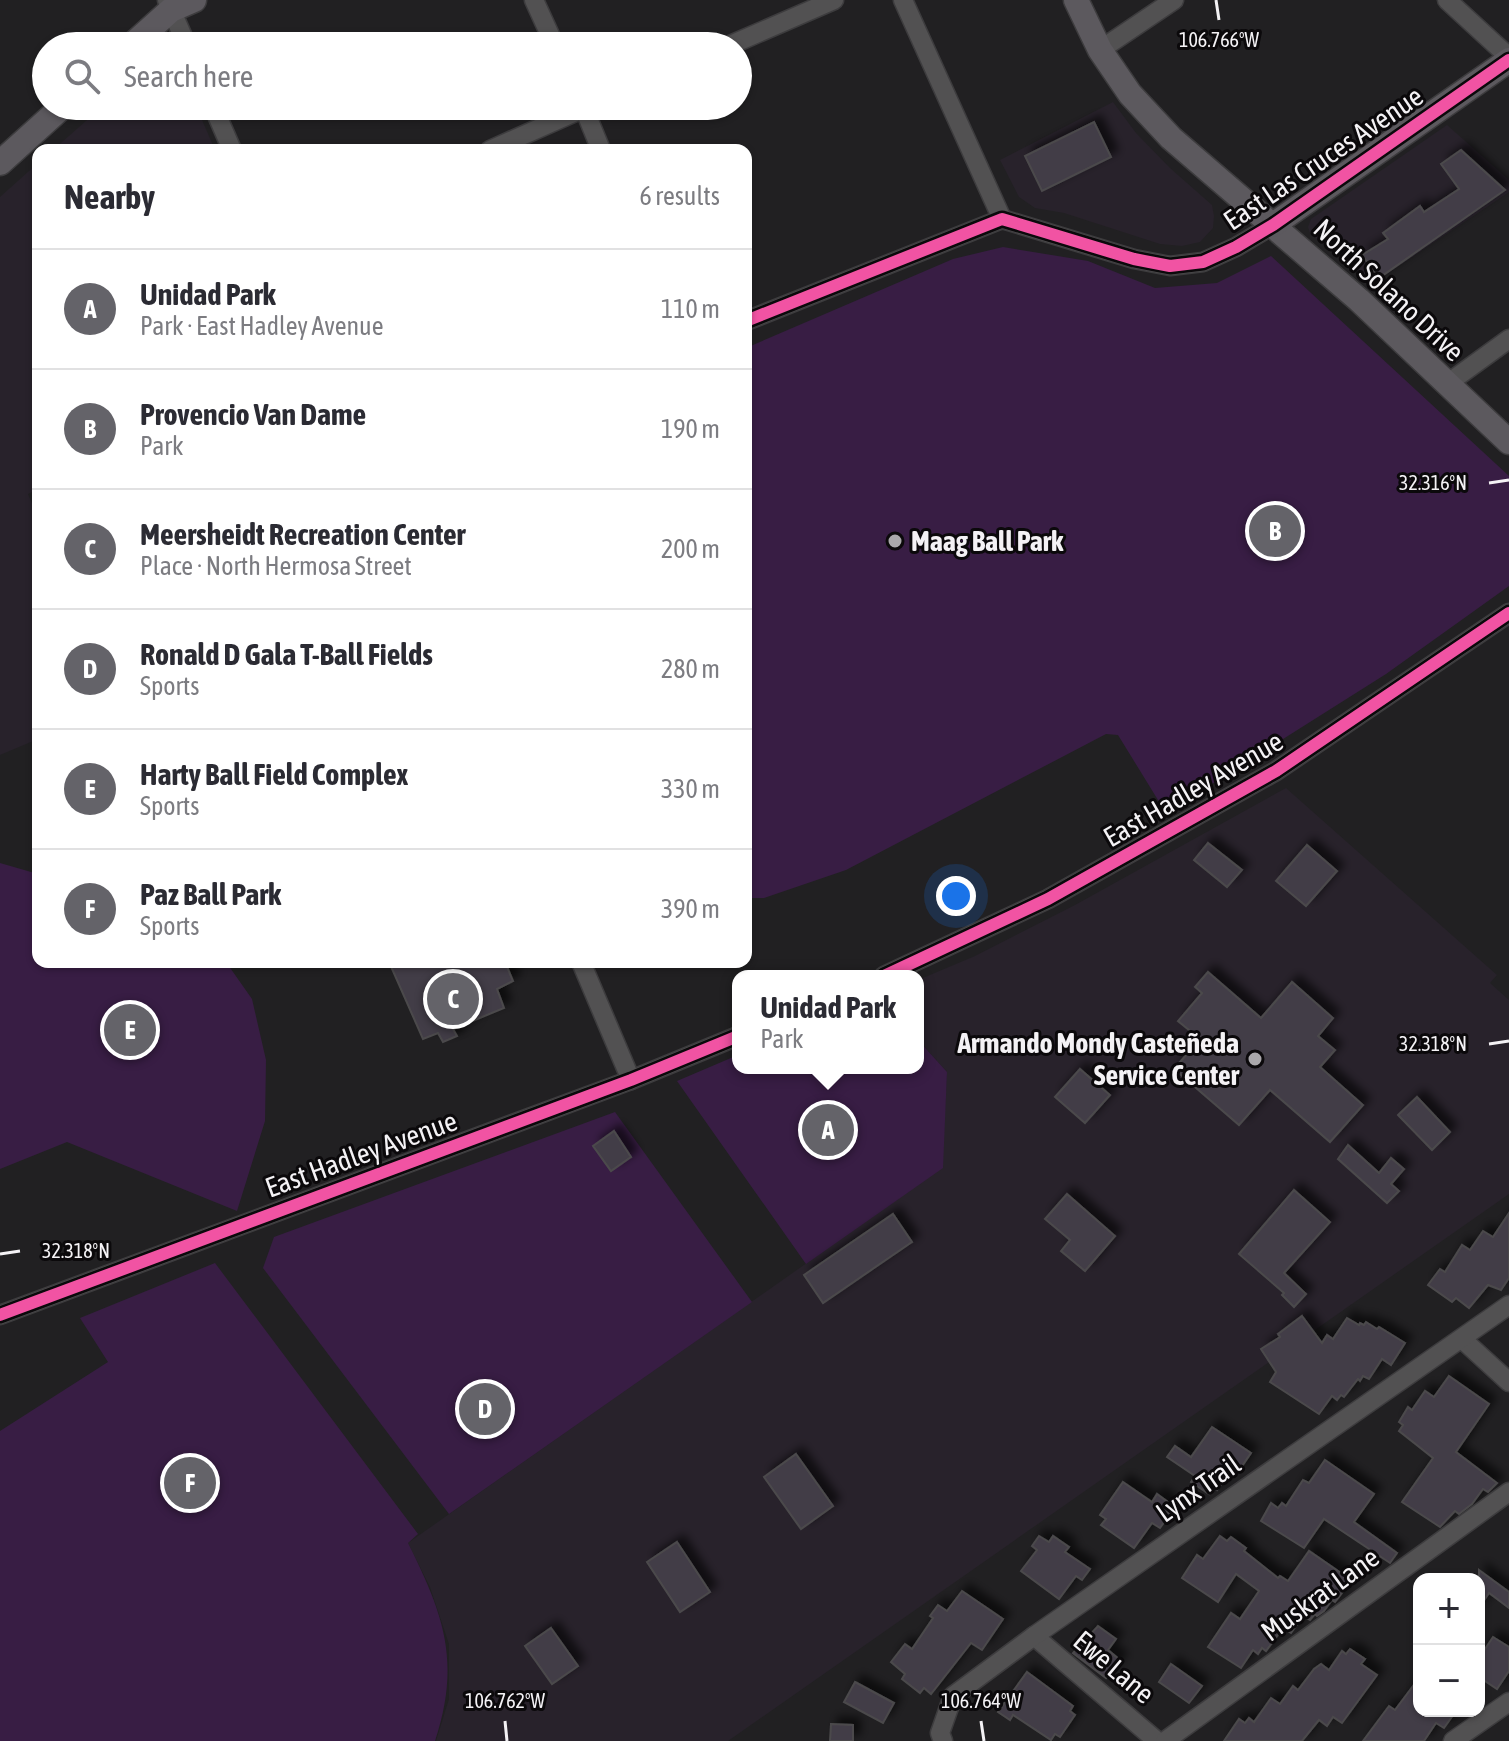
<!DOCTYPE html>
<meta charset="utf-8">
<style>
:root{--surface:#fff;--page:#f7f7f7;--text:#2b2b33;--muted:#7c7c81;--line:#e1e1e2;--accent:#646369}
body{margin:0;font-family:"Asap Condensed",sans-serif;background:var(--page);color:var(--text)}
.controls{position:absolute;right:24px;bottom:24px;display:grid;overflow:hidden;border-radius:16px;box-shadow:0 2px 6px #0004}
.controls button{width:72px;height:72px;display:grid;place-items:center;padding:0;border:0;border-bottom:2px solid var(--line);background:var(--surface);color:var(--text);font:40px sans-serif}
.you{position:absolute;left:956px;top:896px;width:28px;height:28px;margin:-20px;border:6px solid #fff;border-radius:50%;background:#1a73e8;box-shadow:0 0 0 12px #1a73e833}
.badge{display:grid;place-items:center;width:52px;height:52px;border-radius:50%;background:var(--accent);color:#fff;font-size:26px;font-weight:700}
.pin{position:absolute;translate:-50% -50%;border:4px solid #fff;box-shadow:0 2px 8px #0006}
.popup{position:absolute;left:732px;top:970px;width:192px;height:104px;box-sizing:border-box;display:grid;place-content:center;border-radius:16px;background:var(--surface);filter:drop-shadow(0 2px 6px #0005);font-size:26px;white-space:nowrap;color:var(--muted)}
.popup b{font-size:30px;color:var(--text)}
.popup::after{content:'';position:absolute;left:50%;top:100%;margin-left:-16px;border:16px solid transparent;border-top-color:var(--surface)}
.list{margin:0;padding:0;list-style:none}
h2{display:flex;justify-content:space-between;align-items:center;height:104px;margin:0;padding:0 32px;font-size:34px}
h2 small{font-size:26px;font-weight:400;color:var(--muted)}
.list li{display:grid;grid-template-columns:52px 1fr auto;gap:24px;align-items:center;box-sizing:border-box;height:120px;padding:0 32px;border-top:2px solid var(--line)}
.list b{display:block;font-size:30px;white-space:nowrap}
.list p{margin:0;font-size:26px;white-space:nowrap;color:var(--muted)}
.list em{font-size:26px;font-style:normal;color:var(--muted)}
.icon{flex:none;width:44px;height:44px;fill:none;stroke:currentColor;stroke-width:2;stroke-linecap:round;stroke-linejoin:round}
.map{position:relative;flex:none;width:1509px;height:1741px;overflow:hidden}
.search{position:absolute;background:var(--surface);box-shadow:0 2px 6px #0004;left:32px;top:32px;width:720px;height:88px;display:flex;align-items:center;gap:20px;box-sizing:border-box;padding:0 28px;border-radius:44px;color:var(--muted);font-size:30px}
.panel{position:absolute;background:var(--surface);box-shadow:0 2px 6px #0004;left:32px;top:144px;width:720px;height:824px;border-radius:16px}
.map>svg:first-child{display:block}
</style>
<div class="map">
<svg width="1509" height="1741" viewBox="0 0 1509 1741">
<defs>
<filter id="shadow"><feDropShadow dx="7" dy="-7" stdDeviation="4" flood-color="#0009"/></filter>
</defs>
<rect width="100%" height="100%" fill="#212022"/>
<g fill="#28222b">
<polygon points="1113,102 1136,133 1170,168 1212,205 1214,216 1213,228 1200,242 1182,246 1160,244 1064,213 1035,208 1019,197 1000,160"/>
<polygon points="103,106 196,106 215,150 53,150"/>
<polygon points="1447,125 1509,180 1509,192 1372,284 1310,233 1308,227 1311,219"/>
<polygon points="38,163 38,489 28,494 38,517 38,739 0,755 0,197"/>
<polygon points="1286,788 1497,975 1490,983 1509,1000 1509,1194 728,1741 436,1741 449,1699 449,1644 430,1587 408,1543 942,1168 947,1072 918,1040 918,980 975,956 1075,905"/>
</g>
<g fill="#381d44">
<polygon points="1003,247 1088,261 1155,288 1217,283 1271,256 1509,476 1509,586 1386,674 1166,813 1118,735 1106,734 846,870 764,898 746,898 746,348 953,259"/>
<polygon points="0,863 38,874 38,962 226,962 252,999 266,1060 265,1121 237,1211 67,1142 0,1169"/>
<polygon points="918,1040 947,1072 943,1168 806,1264 677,1081 738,1055 738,1068 918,1068"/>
<polygon points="615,1112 752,1302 449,1514 263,1268 274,1237"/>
<path d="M215,1263L418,1534L408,1543C444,1615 461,1662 435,1741H0V1431L108,1362L80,1318Z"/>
</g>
<g fill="#433d47" stroke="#4b4a4c" stroke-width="2" filter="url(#shadow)">
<polygon points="1094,122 1111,157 1042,191 1025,156"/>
<polygon points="1461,150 1505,190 1379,278 1362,255 1388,239 1383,233 1420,206 1424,212 1459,189 1441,164"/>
<polygon points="1208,843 1242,870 1227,887 1194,860"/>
<polygon points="1307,845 1337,871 1306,906 1276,881"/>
<polygon points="389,962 505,962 513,981 497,989 504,1008 453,1029 457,1036 443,1042 438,1033 423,1039"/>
<polygon points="1208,972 1261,1018 1292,982 1333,1018 1318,1036 1335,1050 1320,1067 1363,1105 1330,1142 1270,1090 1239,1125 1174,1069 1200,1039 1178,1021 1202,993 1195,987"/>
<polygon points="1080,1069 1110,1095 1085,1123 1055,1097"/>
<polygon points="1417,1097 1450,1132 1432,1150 1398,1115"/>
<polygon points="614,1131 631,1157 611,1171 593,1146"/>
<polygon points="1348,1145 1379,1173 1391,1158 1404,1169 1391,1184 1399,1191 1387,1203 1338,1159"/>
<polygon points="1294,1190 1330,1222 1284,1273 1306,1294 1294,1307 1282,1295 1284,1293 1239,1254"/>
<polygon points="1067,1194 1115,1236 1085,1271 1061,1251 1070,1240 1045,1219"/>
<polygon points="1509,1213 1509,1278 1501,1290 1488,1285 1469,1308 1456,1298 1452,1302 1428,1285 1440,1269 1445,1272 1462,1245 1470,1250 1483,1231 1493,1237"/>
<polygon points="893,1214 912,1242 823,1303 804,1275"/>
<polygon points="1302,1316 1322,1343 1327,1335 1333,1339 1347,1318 1359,1325 1360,1323 1364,1325 1366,1322 1377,1329 1379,1327 1405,1343 1391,1365 1382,1359 1369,1379 1363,1376 1360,1381 1358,1379 1344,1397 1341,1395 1337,1400 1332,1396 1319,1414 1270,1382 1276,1372 1261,1349 1280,1337 1278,1334"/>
<polygon points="1449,1376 1489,1404 1456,1452 1497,1483 1488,1492 1483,1489 1472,1504 1459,1514 1455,1511 1440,1527 1402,1502 1433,1458 1399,1431 1403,1425 1399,1422 1408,1407 1412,1410 1425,1391 1434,1397"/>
<polygon points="1212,1427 1251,1453 1238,1472 1233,1468 1217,1490 1213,1487 1209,1494 1191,1482 1195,1476 1167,1457 1175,1446 1191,1457"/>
<polygon points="796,1454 833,1506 801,1529 764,1477"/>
<polygon points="1325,1460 1374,1494 1354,1522 1397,1553 1390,1563 1324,1519 1304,1548 1261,1521 1271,1503 1278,1508 1282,1503 1286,1506 1303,1480 1309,1483"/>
<polygon points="1123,1482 1152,1502 1157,1494 1172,1505 1167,1512 1170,1514 1160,1528 1152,1523 1134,1548 1101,1525 1106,1519 1100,1515"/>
<polygon points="1039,1536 1049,1542 1053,1536 1069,1547 1065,1552 1090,1569 1082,1580 1076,1576 1059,1599 1021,1571 1037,1550 1032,1546"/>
<polygon points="1220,1536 1227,1541 1231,1537 1246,1548 1244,1551 1278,1578 1280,1576 1288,1581 1309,1551 1351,1580 1339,1597 1335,1602 1332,1600 1324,1611 1317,1616 1315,1614 1310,1620 1303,1616 1291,1633 1283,1628 1266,1651 1262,1648 1258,1654 1253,1650 1241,1668 1208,1647 1231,1613 1240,1619 1259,1591 1236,1574 1218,1602 1182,1578 1197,1555 1203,1559"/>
<polygon points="677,1542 710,1592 680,1612 647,1562"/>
<polygon points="1479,1570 1509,1592 1509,1608 1489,1593 1479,1608"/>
<polygon points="962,1591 1003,1619 982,1650 971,1643 931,1694 924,1688 920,1693 902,1679 905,1674 891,1662 905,1644 912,1649 933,1618 930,1616 938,1605 947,1611"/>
<polygon points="1098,1626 1116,1639 1108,1650 1120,1660 1106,1678 1073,1653"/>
<polygon points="551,1628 578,1666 552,1684 525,1646"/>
<polygon points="1493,1637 1509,1647 1509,1671 1497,1689 1479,1677 1479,1658"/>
<polygon points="1350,1649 1365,1659 1361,1664 1377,1675 1342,1723 1333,1717 1327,1726 1319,1720 1302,1741 1224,1741 1239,1719 1245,1723 1249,1718 1254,1722 1271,1698 1280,1704 1293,1686 1298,1690 1314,1669 1321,1664 1329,1670 1342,1651 1346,1654"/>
<polygon points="1171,1664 1202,1686 1189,1703 1159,1682"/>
<polygon points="1027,1672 1073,1706 1070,1711 1075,1715 1060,1737 1055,1734 1051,1740 1013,1715 1010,1720 998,1712"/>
<polygon points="1419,1678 1419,1711 1456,1711 1444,1728 1436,1723 1424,1741 1363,1741 1389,1706 1395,1710"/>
<polygon points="855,1682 894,1703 883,1723 844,1702"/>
<polygon points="831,1724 853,1725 853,1741 830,1741"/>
</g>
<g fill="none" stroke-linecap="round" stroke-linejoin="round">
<g stroke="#3d3c3e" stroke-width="21">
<g id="street">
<polyline points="167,0 187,46"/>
<polyline points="534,0 555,46"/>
<polyline points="903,0 1002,219"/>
<polyline points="1447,0 1509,57"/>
<polyline points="728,46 834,0"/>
<polyline points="1100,50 1174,0"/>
<polyline points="213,106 232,150"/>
<polyline points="583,106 601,150"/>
<polyline points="490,150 589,106"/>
<polyline points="746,321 1002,219 1134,259 1170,266 1203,262 1236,247 1273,225"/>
<polyline points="1447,384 1509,339"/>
<polyline points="581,962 631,1080"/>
<polyline points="884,976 1048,899 1276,771 1509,613"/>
<polyline points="0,1315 631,1080 738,1036"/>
<polyline points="1462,1339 1509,1382"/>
<polyline points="1034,1636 1157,1741"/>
<polyline points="943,1741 940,1733 953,1696 1034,1636 1509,1305"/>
<polyline points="1165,1741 1509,1492"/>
<polyline points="1453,1741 1509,1702"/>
</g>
</g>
<g stroke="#3d3c3e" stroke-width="27">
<g id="secondary">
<polyline points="1076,0 1100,50 1130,94 1171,138 1359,300 1509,442"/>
<polyline points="131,46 171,10 194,0"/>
<polyline points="0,163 63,106"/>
<polyline points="1273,225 1509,60"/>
</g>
</g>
<use href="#street" stroke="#525152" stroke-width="18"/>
<use href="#secondary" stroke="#5c595e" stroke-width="24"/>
<g stroke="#0b090b" stroke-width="17">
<g id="cycleway">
<polyline points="746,321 1002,219 1134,259 1170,266 1203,262 1236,247 1273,225 1509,60"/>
<polyline points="884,976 1048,899 1276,771 1509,613"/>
<polyline points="0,1315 631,1080 738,1036"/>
</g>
</g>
<use href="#cycleway" stroke="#f153a3" stroke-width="12"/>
</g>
<path fill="none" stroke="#f4f2f5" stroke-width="3" d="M1216,0L1219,20M1489,483L1509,480M1489,1044L1509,1041M0,1254L20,1251M505,1721L507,1741M981,1721L984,1741"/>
<g fill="#aaa8ab" stroke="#0b090b" stroke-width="3">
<circle cx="895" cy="541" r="8"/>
<circle cx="1255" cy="1059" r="8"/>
</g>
<g text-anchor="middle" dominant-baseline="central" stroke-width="6" stroke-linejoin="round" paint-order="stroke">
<g font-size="28" fill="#f4f2f5" stroke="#0b090b">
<text transform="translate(1323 158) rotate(-34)">East Las Cruces Avenue</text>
<text transform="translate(1389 290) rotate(43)">North Solano Drive</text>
<text transform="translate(1193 789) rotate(-30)">East Hadley Avenue</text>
<text transform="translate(361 1154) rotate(-20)">East Hadley Avenue</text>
<text transform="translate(1198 1488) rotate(-35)">Lynx Trail</text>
<text transform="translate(1320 1594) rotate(-36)">Muskrat Lane</text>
<text transform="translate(1114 1667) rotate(40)">Ewe Lane</text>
</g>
<g font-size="28" font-weight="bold" fill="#f4f2f5" stroke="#0b090b" text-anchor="start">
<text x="911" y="541">Maag Ball Park</text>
<text x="1239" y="1043" text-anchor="end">Armando Mondy Casteñeda<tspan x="1239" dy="32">Service Center</tspan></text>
</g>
</g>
<g font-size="20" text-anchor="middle" fill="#f4f2f5" stroke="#0b090b" stroke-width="6" stroke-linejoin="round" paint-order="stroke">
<text x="1219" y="47">106.766°W</text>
<text x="1433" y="490">32.316°N</text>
<text x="1433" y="1051">32.318°N</text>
<text x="76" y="1258">32.318°N</text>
<text x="505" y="1708">106.762°W</text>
<text x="981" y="1708">106.764°W</text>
</g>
</svg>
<div class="controls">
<button>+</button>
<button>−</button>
</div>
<div class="you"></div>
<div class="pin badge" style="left:828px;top:1130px">A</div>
<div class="popup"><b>Unidad Park</b>Park</div>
<div class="pin badge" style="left:1275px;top:531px">B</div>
<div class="pin badge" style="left:453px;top:999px">C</div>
<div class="pin badge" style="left:485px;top:1409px">D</div>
<div class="pin badge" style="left:130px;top:1030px">E</div>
<div class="pin badge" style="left:190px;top:1483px">F</div>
<div class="search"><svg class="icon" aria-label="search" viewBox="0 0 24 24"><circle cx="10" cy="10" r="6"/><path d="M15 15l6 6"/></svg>Search here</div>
<section class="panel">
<h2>Nearby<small>6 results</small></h2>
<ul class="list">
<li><span class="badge">A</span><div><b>Unidad Park</b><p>Park · East Hadley Avenue</p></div><em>110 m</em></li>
<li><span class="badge">B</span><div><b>Provencio Van Dame</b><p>Park</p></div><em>190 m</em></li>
<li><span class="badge">C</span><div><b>Meersheidt Recreation Center</b><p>Place · North Hermosa Street</p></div><em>200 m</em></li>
<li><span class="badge">D</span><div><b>Ronald D Gala T-Ball Fields</b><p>Sports</p></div><em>280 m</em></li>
<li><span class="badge">E</span><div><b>Harty Ball Field Complex</b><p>Sports</p></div><em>330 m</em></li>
<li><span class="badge">F</span><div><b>Paz Ball Park</b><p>Sports</p></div><em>390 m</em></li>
</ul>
</section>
</div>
